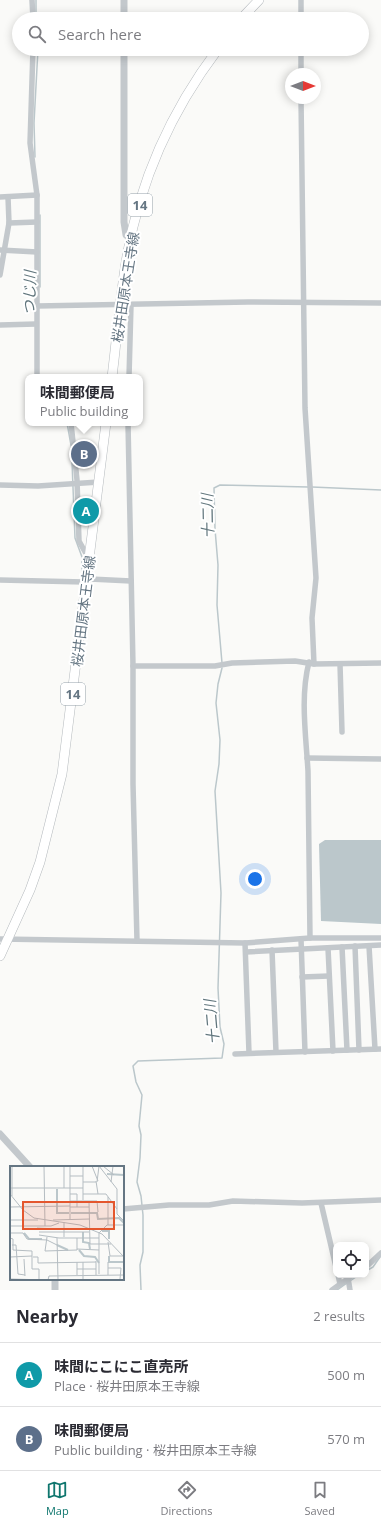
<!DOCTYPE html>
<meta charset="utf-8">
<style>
:root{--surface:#fff;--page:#f7f7f7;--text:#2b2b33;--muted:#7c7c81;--line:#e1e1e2;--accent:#0f766e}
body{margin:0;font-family:"Open Sans","Noto Sans JP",sans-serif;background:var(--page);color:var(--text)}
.controls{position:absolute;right:12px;bottom:12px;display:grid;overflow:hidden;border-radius:8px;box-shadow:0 2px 10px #0003}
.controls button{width:36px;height:36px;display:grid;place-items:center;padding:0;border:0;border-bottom:1px solid var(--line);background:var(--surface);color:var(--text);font:20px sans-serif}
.compass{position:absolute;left:285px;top:68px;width:36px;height:36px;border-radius:50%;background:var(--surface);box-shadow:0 2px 10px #0003;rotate:90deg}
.you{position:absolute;left:255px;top:879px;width:14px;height:14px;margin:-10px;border:3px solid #fff;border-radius:50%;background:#1a73e8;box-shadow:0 0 0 6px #1a73e833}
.badge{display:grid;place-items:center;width:26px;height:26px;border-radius:50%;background:var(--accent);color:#fff;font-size:13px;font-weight:700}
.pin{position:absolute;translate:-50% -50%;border:2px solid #fff;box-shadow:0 1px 4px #0006}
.popup{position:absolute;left:25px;top:374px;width:118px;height:52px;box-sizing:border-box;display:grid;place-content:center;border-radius:8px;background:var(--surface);filter:drop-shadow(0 1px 3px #0005);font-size:13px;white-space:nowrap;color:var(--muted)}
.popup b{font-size:15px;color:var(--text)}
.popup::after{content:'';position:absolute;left:50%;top:100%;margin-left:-8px;border:8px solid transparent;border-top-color:var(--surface)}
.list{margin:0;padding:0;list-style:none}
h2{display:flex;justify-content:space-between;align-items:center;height:52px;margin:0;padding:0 16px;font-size:17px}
h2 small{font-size:13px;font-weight:400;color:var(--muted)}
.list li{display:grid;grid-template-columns:26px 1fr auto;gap:12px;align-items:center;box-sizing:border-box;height:64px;padding:0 16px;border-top:1px solid var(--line)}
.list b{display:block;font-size:15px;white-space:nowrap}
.list p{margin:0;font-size:13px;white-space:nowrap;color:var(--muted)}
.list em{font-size:13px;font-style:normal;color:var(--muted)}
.icon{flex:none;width:22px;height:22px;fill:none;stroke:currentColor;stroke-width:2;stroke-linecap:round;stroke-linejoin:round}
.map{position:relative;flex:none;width:381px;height:1290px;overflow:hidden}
.search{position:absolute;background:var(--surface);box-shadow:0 2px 10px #0003;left:12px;right:12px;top:12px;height:44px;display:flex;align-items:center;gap:10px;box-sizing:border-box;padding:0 14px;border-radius:22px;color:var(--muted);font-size:15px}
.sheet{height:180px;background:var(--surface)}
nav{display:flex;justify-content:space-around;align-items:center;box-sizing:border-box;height:56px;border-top:1px solid var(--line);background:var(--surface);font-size:11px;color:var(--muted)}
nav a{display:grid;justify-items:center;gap:2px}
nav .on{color:var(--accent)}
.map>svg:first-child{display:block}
</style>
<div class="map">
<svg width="381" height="1290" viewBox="0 0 381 1290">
<rect width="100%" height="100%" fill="#fafaf8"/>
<polygon fill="#bbc7cb" points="325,840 381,840 381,924 321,921 319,844"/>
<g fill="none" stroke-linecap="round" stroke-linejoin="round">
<g stroke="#bbc7cb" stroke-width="1.5">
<polyline points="36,0 36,19"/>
<polyline points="35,157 34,123 38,49"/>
<polyline points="40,215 40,287"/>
<polyline points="67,423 71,445"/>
<polyline points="72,462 75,538 82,557 82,578"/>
<polyline points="312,487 381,490"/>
<polyline points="222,663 217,605 218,565 215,529 214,488 220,485 308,487"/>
<polyline points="366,1271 373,1267 380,1257"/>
<polyline points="350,1281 359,1275"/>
<polyline points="141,1290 140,1265 143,1252 143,1215 141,1196 137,1182 140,1158 141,1135 139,1126 142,1095 136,1082 133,1066 138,1061 222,1058 224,1044 220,1027 218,988 221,893 215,791 219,764 220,740 216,703 218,684 222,668"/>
<polyline points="337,1290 347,1283"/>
</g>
<g stroke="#b5babe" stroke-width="10">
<g id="primary">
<polyline points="241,19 259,0"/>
<path d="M112,377C117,337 120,296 127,256C140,181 172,110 218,49"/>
<polyline points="0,956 30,890 40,862 62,774 106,423"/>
</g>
</g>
<g stroke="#c3c8cc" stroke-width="5.5">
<polyline points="32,0 33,19"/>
<polyline points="301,19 301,0"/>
<polyline points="33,49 30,143 37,195 37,377"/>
<polyline points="301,74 301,49"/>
<polyline points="301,98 305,408 316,578 312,618 314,664"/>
<polyline points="0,197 37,195"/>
<polyline points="9,223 37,222"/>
<polyline points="0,250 37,252"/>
<polyline points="0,275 9,223 8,197"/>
<polyline points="37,306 248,302 381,303"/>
<polyline points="0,325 36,324"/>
<polyline points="129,377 131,305"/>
<polyline points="71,423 77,480 79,541 89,559"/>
<polyline points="128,423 133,666 133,784 137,941"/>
<polyline points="0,485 38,486 99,482"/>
<polyline points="0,580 84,582 90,579 131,581"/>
<path d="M309,662C300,697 306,736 308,771C309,827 309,882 310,938"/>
<polyline points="340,664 342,732"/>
<polyline points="133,666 215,666 232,663 295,661 314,664 381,663"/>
<polyline points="307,758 381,759"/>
<polyline points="0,939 245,943 310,938 381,938"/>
<polyline points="301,939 305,1052"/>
<polyline points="245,943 249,1053"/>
<polyline points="355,946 359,1050"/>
<polyline points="369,946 375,1049"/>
<polyline points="342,947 347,1050"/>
<polyline points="328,948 333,1051"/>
<polyline points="272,950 276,1052"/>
<polyline points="246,952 381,945"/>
<polyline points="302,977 329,976"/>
<polyline points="235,1054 381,1049"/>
<polyline points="321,1203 336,1267"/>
<polyline points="123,1209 169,1205 209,1205 233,1201 302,1203 381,1200"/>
<polyline points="366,1267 381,1253"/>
<polyline points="338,1275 340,1284"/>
<polyline points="348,1278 350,1290"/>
<polyline points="332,1290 353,1275"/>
</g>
<g stroke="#c3c8cc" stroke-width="7">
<polyline points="124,19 124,0"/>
<polyline points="124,49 124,222 126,235 131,239"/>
<polyline points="0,1134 30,1167"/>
<polyline points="55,1279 55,1290"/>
</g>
<use href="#primary" stroke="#fff" stroke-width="9"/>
</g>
<g text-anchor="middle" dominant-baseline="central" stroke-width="4" stroke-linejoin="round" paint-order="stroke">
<g fill="#fff" stroke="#939fa8" stroke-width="1">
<rect x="128" y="194" width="24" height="22" rx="3"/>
<rect x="61" y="683" width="24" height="22" rx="3"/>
</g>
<g font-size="13" font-weight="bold" fill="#657683">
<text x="140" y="205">14</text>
<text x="73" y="694">14</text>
</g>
<g font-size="14" fill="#657683" stroke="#fff">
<text transform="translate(125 287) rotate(-81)">桜井田原本王寺線</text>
<text transform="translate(83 611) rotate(-83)">桜井田原本王寺線</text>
</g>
<g font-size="15" font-style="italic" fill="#60757c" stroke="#fff">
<text transform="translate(29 293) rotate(-89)">つじ川</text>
<text transform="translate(207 516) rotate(-91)">十二川</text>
<text transform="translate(211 1022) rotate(-95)">十二川</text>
</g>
</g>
<g transform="translate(10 1166)">
<rect width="114" height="114" fill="#fafaf8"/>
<path fill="none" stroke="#bbc7cb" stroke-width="2" d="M97,8L114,9M47,23V47H59M61,47H87L88,53L109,52L114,57M92,65H99V73M73,66V76L79,77L80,83M14,67L19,73H32M47,79L58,84M69,84L74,90L85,91L89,97M99,90V96H114"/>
<path fill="none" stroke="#b5bdc2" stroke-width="1" d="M34,0L35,60M60,0V53M73,0V34M82,0L88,15M89,0L107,23V48L114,55M93,0L104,9M60,10H73M86,15L88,28M73,16H86M87,16L89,0M101,16L103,0M0,22H73M54,22V0M0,28L13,44L24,52L70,59L92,68L114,91M60,28H67V41M73,28H96L107,43M2,30V0M98,31V59M60,35H87L88,46M79,36L80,78H101M0,41L60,40M60,41H79M0,54H28M43,54L80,53M0,60H41L49,57M27,62L47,63M29,66H54M54,66H79M0,67H13L17,73L37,74L47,79M29,69L49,72H89M37,71L35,85L67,84V72M54,71V56M0,72L3,73V84L22,85V103H29V113M47,72L48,114M98,76L100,90H113M2,79H6L8,108L15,109M67,83L89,84M0,91L22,90M23,91H28V97L86,96M14,93L15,110M73,96V114M98,102H111L110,113M67,103H86M89,108V67L97,59H114M67,109V96M86,109V95M98,109V96M0,113L38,114M38,114L39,110L114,109"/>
<path fill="#e4572e" fill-opacity="0.15" stroke="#e4572e" stroke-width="2" d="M13,36H104V63H13Z"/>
<rect width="114" height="114" fill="none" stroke="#657683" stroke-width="2"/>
</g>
</svg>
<div class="controls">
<button><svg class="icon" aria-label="locate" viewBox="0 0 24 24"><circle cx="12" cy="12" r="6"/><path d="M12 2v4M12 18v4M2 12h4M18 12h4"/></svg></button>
</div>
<svg class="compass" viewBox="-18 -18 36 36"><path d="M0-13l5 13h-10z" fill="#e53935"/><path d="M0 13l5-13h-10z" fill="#7c7c81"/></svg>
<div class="you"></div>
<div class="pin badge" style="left:86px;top:511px;background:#0f9aa8">A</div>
<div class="pin badge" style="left:84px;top:454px;background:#5c6f8a">B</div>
<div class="popup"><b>味間郵便局</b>Public building</div>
<div class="search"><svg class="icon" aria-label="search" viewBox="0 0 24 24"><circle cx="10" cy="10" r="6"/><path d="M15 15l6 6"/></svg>Search here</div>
</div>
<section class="sheet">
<h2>Nearby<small>2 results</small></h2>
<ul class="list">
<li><span class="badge" style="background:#0f9aa8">A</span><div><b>味間にこにこ直売所</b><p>Place · 桜井田原本王寺線</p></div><em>500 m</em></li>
<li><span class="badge" style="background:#5c6f8a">B</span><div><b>味間郵便局</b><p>Public building · 桜井田原本王寺線</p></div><em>570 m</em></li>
</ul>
</section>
<nav>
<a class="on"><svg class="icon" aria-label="map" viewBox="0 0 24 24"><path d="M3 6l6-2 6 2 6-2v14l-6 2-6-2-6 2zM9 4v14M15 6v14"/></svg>Map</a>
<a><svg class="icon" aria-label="directions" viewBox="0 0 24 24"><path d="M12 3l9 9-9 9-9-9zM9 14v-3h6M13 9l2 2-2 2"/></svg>Directions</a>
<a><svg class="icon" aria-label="saved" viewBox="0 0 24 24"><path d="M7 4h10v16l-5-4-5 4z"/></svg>Saved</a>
</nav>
